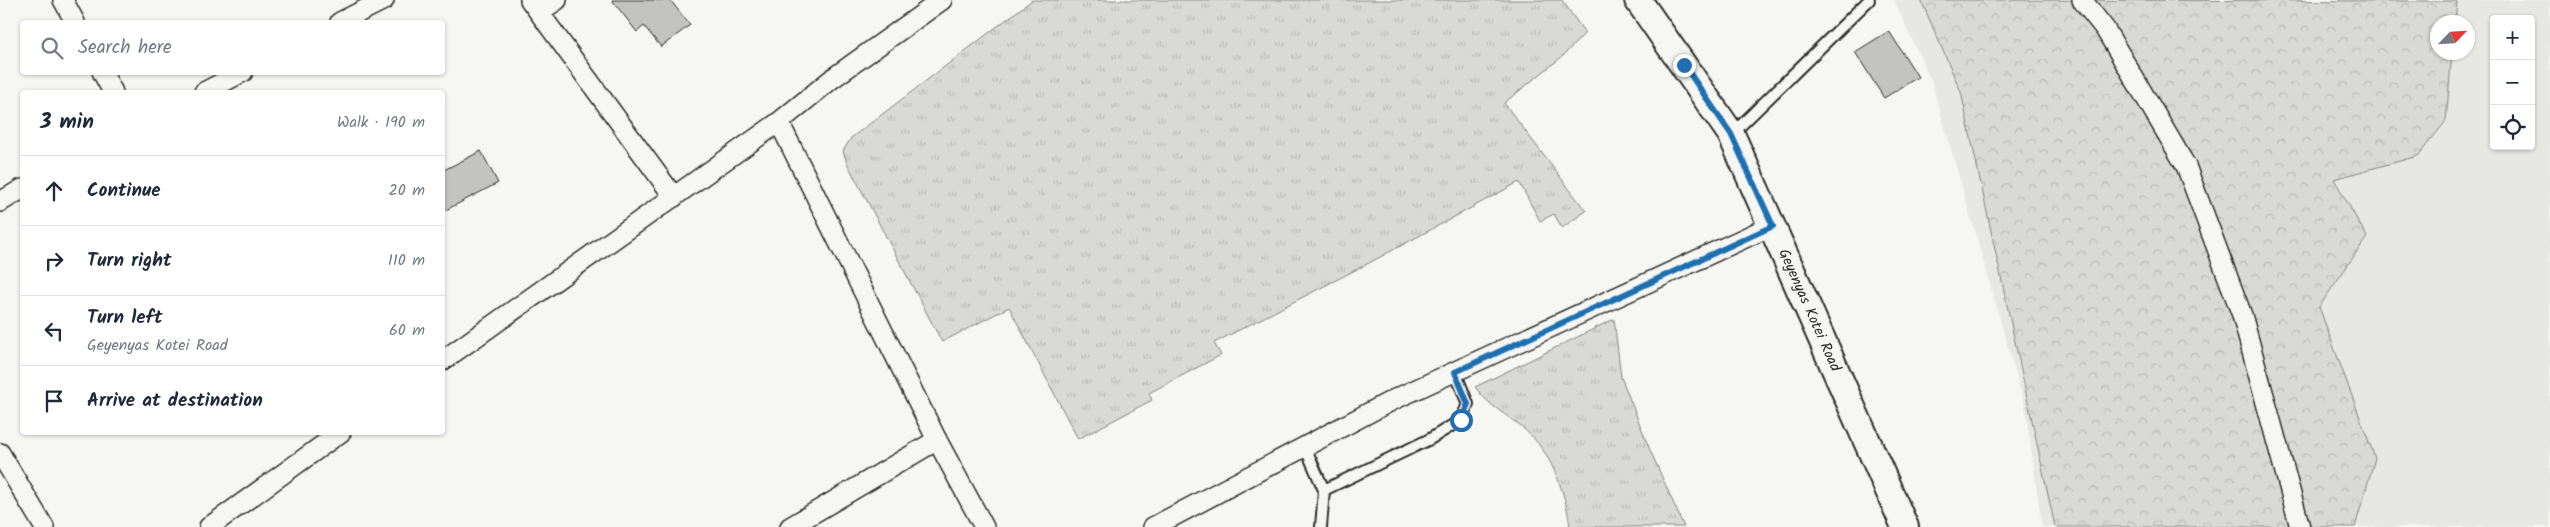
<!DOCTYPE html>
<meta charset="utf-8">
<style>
:root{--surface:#fff;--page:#f6f6f7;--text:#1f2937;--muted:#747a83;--line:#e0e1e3}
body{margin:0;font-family:Kalam,sans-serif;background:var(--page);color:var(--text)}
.controls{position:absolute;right:15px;top:15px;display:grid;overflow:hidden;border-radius:5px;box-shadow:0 1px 4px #0004}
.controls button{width:45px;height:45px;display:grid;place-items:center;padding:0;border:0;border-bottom:1px solid var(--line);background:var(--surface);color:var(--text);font:25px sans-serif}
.compass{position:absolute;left:2430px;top:15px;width:45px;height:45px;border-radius:50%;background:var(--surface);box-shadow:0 1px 4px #0004;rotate:65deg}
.stop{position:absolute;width:15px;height:15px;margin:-11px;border:4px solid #1f6fb2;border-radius:50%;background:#fff}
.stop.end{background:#1f6fb2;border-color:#fff;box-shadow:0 1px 5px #0008}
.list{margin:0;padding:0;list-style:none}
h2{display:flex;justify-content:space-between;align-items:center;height:65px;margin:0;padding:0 20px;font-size:21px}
h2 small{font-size:16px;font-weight:400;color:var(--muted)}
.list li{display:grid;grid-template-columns:32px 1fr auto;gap:15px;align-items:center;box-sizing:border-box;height:70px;padding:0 20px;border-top:1px solid var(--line)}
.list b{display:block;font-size:19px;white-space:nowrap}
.list p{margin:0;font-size:16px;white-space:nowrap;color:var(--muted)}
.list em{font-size:16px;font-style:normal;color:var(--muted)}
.icon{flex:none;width:28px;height:28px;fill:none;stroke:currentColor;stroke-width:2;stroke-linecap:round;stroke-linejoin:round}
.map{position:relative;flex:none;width:2550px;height:527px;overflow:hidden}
.search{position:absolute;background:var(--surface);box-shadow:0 1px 4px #0004;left:20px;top:20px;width:425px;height:55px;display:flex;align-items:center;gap:12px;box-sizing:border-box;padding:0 18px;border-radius:5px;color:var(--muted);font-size:19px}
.panel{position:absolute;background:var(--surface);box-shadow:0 1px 4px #0004;left:20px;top:90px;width:425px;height:345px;border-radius:5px}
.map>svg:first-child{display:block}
</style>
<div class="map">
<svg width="2550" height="527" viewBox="0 0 2550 527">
<defs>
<pattern id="grass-tufts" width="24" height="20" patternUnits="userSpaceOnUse" patternTransform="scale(1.25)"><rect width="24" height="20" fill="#d9d9d5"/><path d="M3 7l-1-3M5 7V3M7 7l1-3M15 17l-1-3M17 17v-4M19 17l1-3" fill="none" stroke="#babab7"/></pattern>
<pattern id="forest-crowns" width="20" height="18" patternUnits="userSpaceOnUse" patternTransform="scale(1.25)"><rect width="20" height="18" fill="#d9d9d5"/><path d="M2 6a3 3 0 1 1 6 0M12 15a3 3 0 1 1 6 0" fill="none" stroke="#babab7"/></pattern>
</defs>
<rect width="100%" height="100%" fill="#f6f6f2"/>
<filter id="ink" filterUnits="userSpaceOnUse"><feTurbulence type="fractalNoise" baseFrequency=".02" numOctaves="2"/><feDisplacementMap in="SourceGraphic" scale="10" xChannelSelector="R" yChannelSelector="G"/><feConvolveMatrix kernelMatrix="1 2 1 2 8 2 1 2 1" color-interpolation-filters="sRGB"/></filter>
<g filter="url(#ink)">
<path fill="#e7e7e3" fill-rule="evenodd" d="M1894,0H2550V527H2042L2025,406L1932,83ZM2494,19H2531V146H2494ZM2438,22H2468V52H2438Z"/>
<g fill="url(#grass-tufts)" stroke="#828280">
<polygon points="1032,0 1562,0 1585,33 1563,56 1504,103 1586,211 1562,228 1554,214 1540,221 1519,182 1369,263 1214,343 1221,355 1149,393 1152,400 1078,439 1009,307 942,342 847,163 843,151 851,138"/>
<path d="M1614,319L1621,377L1650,450L1684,527H1570C1566,493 1551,451 1524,429C1505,413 1491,408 1475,387Z"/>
</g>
<polygon fill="url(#forest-crowns)" stroke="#828280" points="1921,0 2457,1 2455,22 2438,22 2438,52 2452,53 2446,121 2418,156 2334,179 2367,237 2319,307 2375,458 2355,527 2055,527 1961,92"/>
<g fill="#c3c3c0" stroke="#2b2b2b">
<polygon points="612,0 670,0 690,25 661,47 644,26 637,32"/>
<polygon points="1889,31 1918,77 1884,98 1855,52"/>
<polygon points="481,151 498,183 442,212 442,171"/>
</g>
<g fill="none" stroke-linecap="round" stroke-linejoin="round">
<g stroke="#2b2b2b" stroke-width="14">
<g id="lane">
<polyline points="1732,134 1869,0"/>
<polyline points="1305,447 1324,490 1321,527"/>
<polyline points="1324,490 1430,439 1461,420 1468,404 1455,372"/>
</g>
</g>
<g stroke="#2b2b2b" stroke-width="22">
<g id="street">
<polyline points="63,0 75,22"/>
<polyline points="530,0 674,197"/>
<polyline points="2082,0 2105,29 2186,166 2242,315 2300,527"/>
<polyline points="539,12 557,0"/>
<polyline points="340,22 384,0"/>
<polyline points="102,72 113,92"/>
<polyline points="204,92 243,72"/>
<polyline points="779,122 937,440 984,527"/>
<polyline points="0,202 22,189"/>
<polyline points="442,361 779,122 833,78 942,0"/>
<polyline points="0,453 44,527"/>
<polyline points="209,527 341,432"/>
<polyline points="790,527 937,440"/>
<polyline points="1153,527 1393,400 1773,225"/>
</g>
</g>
<g stroke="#2b2b2b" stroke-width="30">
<g id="secondary">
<path id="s1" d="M1638,0L1731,134L1905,527"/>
</g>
</g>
<use href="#lane" stroke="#f6f6f2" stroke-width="10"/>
<use href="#street" stroke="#f6f6f2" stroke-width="19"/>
<use href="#secondary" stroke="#f6f6f2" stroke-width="26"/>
</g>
</g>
<g fill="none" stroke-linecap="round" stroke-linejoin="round" filter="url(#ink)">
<polyline stroke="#1f6fb2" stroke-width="6" points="1461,420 1468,404 1455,372 1773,226 1731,134 1684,65"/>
</g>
<g text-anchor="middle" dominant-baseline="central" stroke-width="5" stroke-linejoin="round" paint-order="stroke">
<g font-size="15" fill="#2b2b2b" stroke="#f6f6f2">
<text stroke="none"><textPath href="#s1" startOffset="356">Geyenyas Kotei Road</textPath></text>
</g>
</g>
</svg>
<div class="controls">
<button>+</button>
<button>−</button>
<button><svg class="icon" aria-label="locate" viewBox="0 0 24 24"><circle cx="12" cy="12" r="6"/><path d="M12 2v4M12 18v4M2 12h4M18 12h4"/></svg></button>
</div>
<svg class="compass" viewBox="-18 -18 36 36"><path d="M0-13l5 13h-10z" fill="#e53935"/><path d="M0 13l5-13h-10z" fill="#747a83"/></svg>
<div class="stop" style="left:1461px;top:420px"></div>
<div class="stop end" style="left:1684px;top:65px"></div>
<div class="search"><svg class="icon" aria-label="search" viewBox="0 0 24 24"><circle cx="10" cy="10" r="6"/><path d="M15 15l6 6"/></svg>Search here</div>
<section class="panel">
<h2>3 min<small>Walk · 190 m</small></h2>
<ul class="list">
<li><svg class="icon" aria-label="ahead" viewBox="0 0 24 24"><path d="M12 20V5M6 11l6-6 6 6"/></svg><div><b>Continue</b></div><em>20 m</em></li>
<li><svg class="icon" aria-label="right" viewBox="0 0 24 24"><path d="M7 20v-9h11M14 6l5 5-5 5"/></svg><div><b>Turn right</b></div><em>110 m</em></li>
<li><svg class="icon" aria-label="left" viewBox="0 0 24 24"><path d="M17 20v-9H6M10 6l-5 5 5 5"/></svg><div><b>Turn left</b><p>Geyenyas Kotei Road</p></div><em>60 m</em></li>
<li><svg class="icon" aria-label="arrive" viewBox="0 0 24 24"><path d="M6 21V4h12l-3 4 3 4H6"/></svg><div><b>Arrive at destination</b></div></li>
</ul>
</section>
</div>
